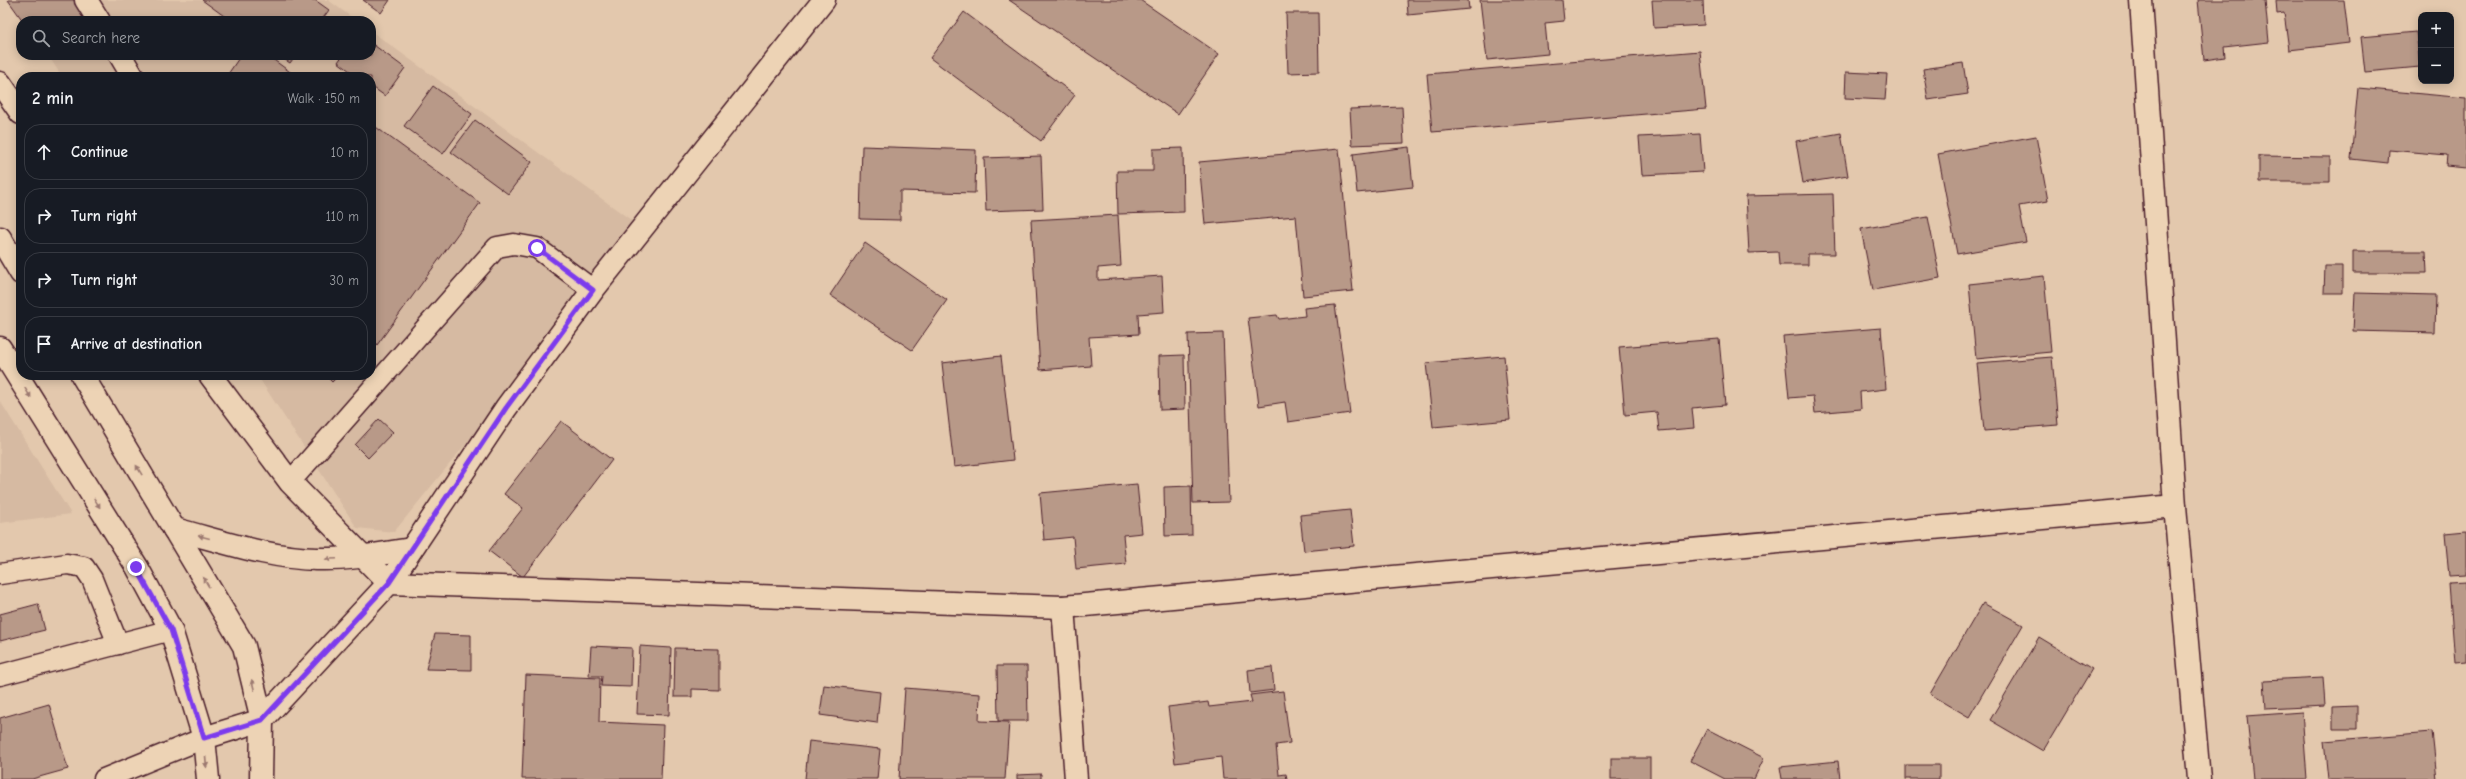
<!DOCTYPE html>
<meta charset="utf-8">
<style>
:root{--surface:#171b24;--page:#20242c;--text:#f1f3f6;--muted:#9ea1a6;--line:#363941}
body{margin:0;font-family:"Comic Neue",sans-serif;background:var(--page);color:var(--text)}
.controls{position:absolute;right:12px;top:12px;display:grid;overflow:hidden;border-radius:8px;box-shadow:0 2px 10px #0003}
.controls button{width:36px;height:36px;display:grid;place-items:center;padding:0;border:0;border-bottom:1px solid var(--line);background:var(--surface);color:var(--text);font:20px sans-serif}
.stop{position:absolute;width:12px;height:12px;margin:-9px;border:3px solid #7c3aed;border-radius:50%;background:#fff}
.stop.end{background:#7c3aed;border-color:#fff;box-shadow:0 1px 4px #0008}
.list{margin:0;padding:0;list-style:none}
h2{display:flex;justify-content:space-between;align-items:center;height:52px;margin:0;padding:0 16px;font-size:17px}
h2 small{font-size:13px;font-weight:400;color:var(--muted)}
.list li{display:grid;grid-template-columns:26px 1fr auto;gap:12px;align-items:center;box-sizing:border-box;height:56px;margin:0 8px 8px;padding:0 8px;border:1px solid var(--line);border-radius:16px}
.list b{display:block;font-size:15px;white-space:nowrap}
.list em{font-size:13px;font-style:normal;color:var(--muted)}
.icon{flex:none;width:22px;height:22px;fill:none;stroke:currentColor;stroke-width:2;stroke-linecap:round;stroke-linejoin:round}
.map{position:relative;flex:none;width:2466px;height:779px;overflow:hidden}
.search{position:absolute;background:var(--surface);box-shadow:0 2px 10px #0003;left:16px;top:16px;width:360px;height:44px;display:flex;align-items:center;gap:10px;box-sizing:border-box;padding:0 14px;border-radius:16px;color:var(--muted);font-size:15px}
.panel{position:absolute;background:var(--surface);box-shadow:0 2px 10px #0003;left:16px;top:72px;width:360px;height:308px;border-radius:16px}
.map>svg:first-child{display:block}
</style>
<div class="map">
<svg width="2466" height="779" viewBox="0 0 2466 779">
<rect width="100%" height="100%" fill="#e3c8ad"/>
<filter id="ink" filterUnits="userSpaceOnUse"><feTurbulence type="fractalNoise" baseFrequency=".025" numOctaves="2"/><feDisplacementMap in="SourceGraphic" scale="8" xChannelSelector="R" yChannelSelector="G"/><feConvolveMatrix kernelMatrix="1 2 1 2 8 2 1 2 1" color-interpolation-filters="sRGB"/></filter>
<g filter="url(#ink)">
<g fill="#d6baa2">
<polygon points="100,0 328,0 357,21 82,21"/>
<polygon points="371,31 642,228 394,532 357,528 257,375 371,375 371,77 62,77 50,58 53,55 371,55"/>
<polygon points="0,401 71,514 0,523"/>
</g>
<g fill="#b89988" stroke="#4a1f2b">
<polygon points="8,0 100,0 82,21 23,21"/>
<polygon points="202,0 315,0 329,10 321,21 231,21"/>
<polygon points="363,0 390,0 381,13"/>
<polygon points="1009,0 1140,0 1219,54 1178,114"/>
<polygon points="1407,0 1468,0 1469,9 1408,15"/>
<polygon points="1480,0 1562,0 1564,21 1545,23 1548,54 1487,60"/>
<polygon points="1652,0 1703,0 1704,25 1654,28"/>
<polygon points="2198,0 2265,0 2269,42 2224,47 2225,57 2204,60"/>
<polygon points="2276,0 2344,0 2349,43 2289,50 2284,13 2277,14"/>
<polygon points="964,12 1075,95 1041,141 930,58"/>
<polygon points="1286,13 1318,13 1319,72 1288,73"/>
<polygon points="2416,32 2420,67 2365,72 2361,37"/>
<polygon points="371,43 405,68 385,96 371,86 371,77 358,77 338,62 343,55 371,55"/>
<polygon points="1700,51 1706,109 1432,132 1427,74"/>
<polygon points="241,55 267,55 297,77 226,77"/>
<polygon points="278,55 296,55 290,63"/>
<polygon points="1963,63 1968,94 1928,100 1923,69"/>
<polygon points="1846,72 1887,74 1885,100 1845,98"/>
<polygon points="433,86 472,114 443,154 404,126"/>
<polygon points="2358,88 2466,98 2466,168 2446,166 2447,155 2389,150 2388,163 2351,159"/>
<polygon points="1402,107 1404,143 1352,145 1350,109"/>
<polygon points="475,120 532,162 508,194 451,152"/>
<polygon points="373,125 480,203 377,345 371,340"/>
<polygon points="1841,133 1848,176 1803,183 1796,141"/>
<polygon points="1700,134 1703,172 1642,175 1639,137"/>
<polygon points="2036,136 2048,201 2019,206 2026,242 1957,254 1938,154"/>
<polygon points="862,146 976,150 975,193 900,191 900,220 860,219"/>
<polygon points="1409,147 1413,187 1357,193 1353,154"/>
<polygon points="1183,148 1184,212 1118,214 1117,171 1153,171 1153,149"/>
<polygon points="1339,149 1353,291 1303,296 1296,216 1205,224 1199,162"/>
<polygon points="1041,156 1043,209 986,211 984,158"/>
<polygon points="2259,156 2330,157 2330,182 2259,182"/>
<polygon points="1833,194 1835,254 1808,254 1808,265 1779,265 1778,252 1749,253 1746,196"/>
<polygon points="1118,215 1121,266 1098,268 1098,280 1162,276 1164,312 1138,314 1139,334 1089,337 1091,366 1040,370 1031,220"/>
<polygon points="1928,217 1940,278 1873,290 1861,229"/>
<polygon points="865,243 947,300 912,350 830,295"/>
<polygon points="2353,251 2426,251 2427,273 2353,273"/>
<polygon points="2325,266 2342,266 2342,293 2324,293"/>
<polygon points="2044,276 2051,352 1976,359 1969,284"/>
<polygon points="2355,293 2436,295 2435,333 2353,331"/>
<polygon points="1335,305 1350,413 1288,422 1285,402 1259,406 1248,318 1277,315 1279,319 1305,316 1304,308"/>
<polygon points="1881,328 1886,389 1860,392 1861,409 1815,413 1813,396 1789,398 1783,336"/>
<polygon points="1223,333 1229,502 1193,503 1188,334"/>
<polygon points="1719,339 1725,405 1692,408 1694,428 1659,431 1657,412 1625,415 1619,347"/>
<polygon points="1184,355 1185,409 1160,410 1159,356"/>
<polygon points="1001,356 1013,460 954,467 942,363"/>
<polygon points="1504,356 1510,420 1433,427 1426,363"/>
<polygon points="2052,357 2058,425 1984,431 1977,363"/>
<polygon points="325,375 339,375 332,382"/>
<polygon points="379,419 393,432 368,458 355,445"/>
<polygon points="561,421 612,460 523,577 489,551 523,508 504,494"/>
<polygon points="1137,484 1142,533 1123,535 1126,564 1076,569 1073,537 1044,540 1040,493"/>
<polygon points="1191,486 1192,535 1165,536 1164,487"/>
<polygon points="1350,510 1354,546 1304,551 1300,515"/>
<polygon points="2466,531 2466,575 2449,576 2445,533"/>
<polygon points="2466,582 2466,662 2455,663 2449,583"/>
<polygon points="1983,603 2023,625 1969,717 1930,694"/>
<polygon points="38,604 45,630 0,641 0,614"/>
<polygon points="435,634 471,635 471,670 426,669"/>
<polygon points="2039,637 2092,669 2043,751 1990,720"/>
<polygon points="591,646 632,648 631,687 601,686 602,676 589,676"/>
<polygon points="640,646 671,648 669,715 637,714"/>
<polygon points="675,648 719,649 719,690 692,689 692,697 674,697"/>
<polygon points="997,666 1027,666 1028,721 998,721"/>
<polygon points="1272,667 1274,690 1250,693 1248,670"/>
<polygon points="526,675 600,678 599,722 663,725 661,779 522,779"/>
<polygon points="2323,677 2325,706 2266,709 2264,680"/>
<polygon points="824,685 880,692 877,723 820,715"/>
<polygon points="905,688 980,694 979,721 1009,722 1005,779 899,779"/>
<polygon points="1283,691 1290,743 1276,745 1279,775 1286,774 1287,779 1223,779 1221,757 1175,763 1168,707 1208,702 1209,707 1252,702 1250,695"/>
<polygon points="49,704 68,769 32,779 0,779 0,718"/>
<polygon points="2357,706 2357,729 2333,729 2333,707"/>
<polygon points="2302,712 2307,779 2253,779 2247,716"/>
<polygon points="1707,729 1764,758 1754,779 1725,779 1690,761"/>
<polygon points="2432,732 2437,779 2328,779 2324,741"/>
<polygon points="809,741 880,749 877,779 805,779"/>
<rect x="1611" y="758" width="39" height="21"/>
<polygon points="1838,761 1840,779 1782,779 1780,767"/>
<rect x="1906" y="765" width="33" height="14"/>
<polygon points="1041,774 1041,779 1017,779 1017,775"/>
</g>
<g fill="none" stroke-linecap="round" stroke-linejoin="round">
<g stroke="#4a1f2b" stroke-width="23">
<g id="lane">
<polyline points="290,482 497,247 514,244 537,248 593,290"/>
<polyline points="0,574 67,564 84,567 92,579 118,644"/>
<polyline points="0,675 171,630"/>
<polyline points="104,779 204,738"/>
</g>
</g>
<g stroke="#4a1f2b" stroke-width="25">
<g id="street">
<polyline points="86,0 99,21"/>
<polyline points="2141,0 2175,506 2199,779"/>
<polyline points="120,55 133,77"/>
<polyline points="0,83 21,113"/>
<polyline points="210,375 290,482 389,583 1063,607 2175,506"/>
<polyline points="1063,607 1076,779"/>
</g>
</g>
<g stroke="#4a1f2b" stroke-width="25">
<g id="secondary">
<polyline points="0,238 21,273"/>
<polyline points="0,348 137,567 171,630 204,738 208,779"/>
<polyline points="82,375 244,646 262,720 261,779"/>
<path d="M174,529C221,541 269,558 317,559C349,560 380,554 411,549"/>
<polyline points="204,738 262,720 389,583 506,408 593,290 824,0"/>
</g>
</g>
<use href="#lane" stroke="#edd3b5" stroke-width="20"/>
<use href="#street" stroke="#edd3b5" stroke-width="22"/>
<use href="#secondary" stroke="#edd3b5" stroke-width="22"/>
</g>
<defs><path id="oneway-solid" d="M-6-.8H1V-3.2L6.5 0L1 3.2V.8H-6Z"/></defs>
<g fill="#9c7970">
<use href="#oneway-solid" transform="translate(28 393) rotate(58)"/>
<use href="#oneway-solid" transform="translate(139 470) rotate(-121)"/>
<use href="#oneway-solid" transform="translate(97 503) rotate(58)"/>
<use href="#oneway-solid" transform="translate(204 537) rotate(-165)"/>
<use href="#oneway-solid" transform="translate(331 559) rotate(177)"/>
<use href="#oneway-solid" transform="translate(206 582) rotate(-121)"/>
<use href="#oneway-solid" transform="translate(253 685) rotate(-104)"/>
<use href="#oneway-solid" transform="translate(206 762) rotate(85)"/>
</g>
</g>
<g fill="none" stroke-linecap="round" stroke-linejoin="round" filter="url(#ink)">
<polyline stroke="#7c3aed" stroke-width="5" points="136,567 171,630 204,738 262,720 389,583 506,408 593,290 537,248"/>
</g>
</svg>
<div class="controls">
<button>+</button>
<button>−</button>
</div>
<div class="stop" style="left:537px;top:248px"></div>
<div class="stop end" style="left:136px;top:567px"></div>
<div class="search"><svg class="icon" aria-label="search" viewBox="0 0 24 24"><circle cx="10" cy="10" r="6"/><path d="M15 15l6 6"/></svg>Search here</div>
<section class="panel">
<h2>2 min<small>Walk · 150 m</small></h2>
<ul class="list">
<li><svg class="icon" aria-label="ahead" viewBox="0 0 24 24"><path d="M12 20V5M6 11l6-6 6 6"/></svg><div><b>Continue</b></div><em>10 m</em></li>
<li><svg class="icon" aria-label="right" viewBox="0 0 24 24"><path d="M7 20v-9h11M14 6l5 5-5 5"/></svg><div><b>Turn right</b></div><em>110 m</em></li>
<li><svg class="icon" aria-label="right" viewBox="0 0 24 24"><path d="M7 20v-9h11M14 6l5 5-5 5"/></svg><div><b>Turn right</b></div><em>30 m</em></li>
<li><svg class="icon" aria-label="arrive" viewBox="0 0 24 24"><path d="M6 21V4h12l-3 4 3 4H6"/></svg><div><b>Arrive at destination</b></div></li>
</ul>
</section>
</div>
